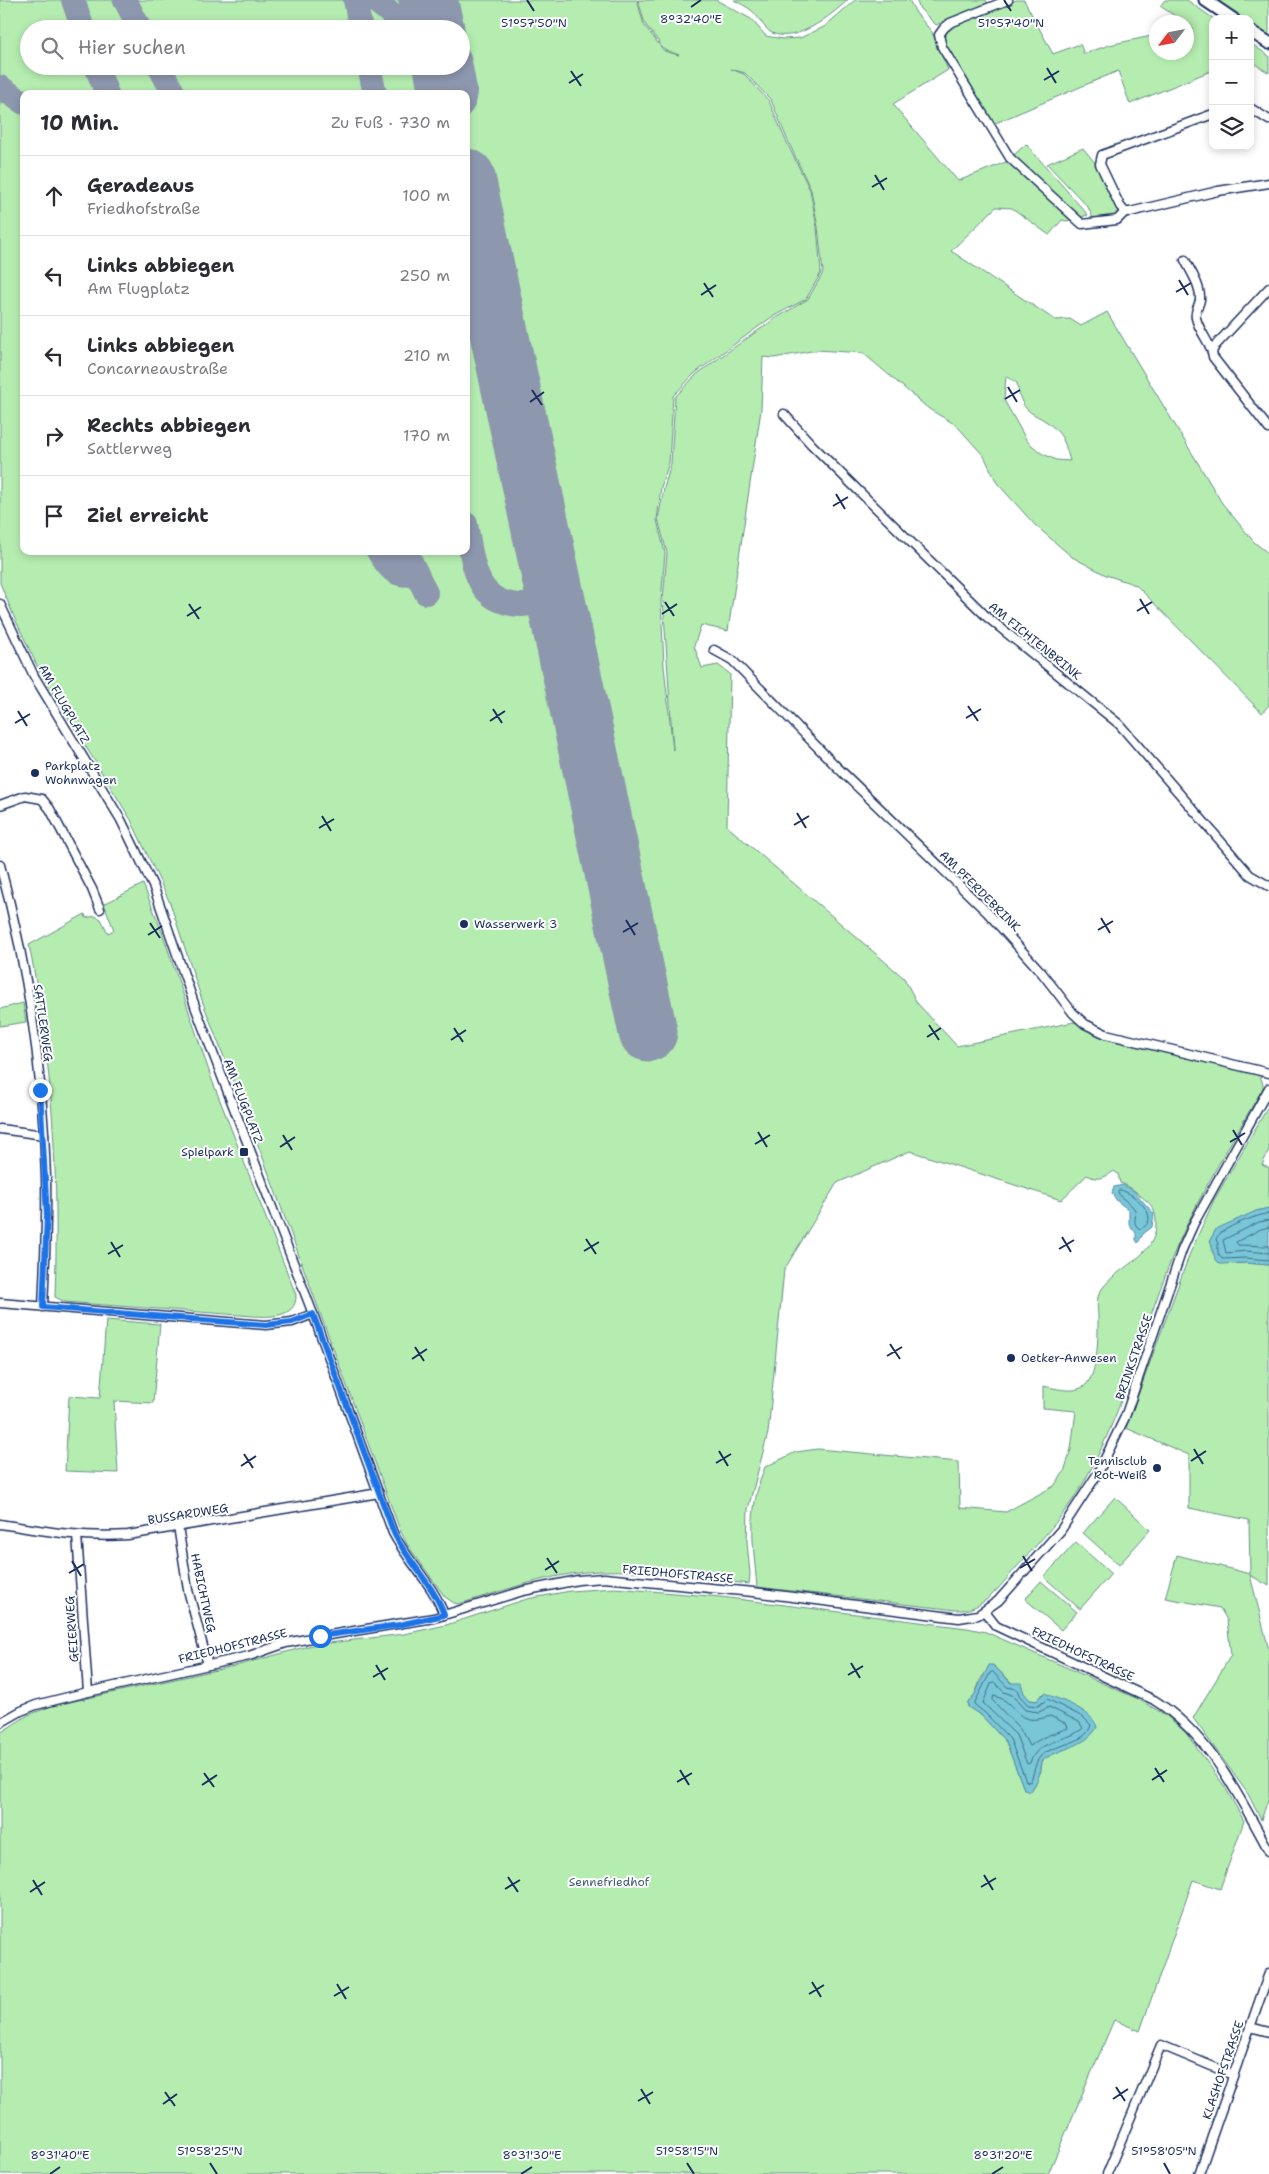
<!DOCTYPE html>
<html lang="de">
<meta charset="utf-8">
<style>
:root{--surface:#fff;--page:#f7f7f7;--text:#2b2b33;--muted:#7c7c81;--line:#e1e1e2}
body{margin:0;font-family:"Shantell Sans",sans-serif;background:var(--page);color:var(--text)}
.controls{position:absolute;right:15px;top:15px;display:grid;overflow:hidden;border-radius:10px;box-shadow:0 2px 8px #0003}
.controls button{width:45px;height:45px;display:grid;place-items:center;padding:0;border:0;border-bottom:1px solid var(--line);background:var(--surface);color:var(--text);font:25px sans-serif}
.compass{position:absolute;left:1149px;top:15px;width:45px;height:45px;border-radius:50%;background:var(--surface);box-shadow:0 2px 8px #0003;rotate:238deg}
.stop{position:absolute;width:15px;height:15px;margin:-11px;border:4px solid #1a73e8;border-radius:50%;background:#fff}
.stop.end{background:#1a73e8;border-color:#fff;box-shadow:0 1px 5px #0008}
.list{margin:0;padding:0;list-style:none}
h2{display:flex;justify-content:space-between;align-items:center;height:65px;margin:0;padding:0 20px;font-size:21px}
h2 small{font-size:16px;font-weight:400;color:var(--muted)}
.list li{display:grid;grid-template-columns:32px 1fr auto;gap:15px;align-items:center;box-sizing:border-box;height:80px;padding:0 20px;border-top:1px solid var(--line)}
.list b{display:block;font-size:19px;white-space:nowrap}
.list p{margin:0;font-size:16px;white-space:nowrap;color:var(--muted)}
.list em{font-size:16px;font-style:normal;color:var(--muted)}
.icon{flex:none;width:28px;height:28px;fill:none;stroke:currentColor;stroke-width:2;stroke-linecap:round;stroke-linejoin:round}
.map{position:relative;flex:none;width:1269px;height:2174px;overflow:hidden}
.search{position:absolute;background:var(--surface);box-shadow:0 2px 8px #0003;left:20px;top:20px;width:450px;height:55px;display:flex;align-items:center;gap:12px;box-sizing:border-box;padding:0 18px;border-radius:28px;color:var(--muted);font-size:19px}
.panel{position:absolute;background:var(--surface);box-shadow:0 2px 8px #0003;left:20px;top:90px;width:450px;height:465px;border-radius:10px}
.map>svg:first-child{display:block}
</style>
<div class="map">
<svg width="1269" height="2174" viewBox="0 0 1269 2174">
<rect width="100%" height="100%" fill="#fff"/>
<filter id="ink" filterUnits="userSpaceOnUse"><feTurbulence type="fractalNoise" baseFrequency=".02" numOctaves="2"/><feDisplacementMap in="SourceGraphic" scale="10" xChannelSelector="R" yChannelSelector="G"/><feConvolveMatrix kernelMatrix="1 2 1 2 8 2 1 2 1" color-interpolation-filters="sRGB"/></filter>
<g filter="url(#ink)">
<g fill="#b5edb0" stroke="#688e87" fill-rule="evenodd">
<path d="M0,0H637L644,25L664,51L679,55L665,50L645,24L638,0H716L751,19L766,36L783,39L800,38L824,27L855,0H909L916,13L932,32L948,70L893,104L901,114L958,181L1006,162L1026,144L1088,215L1067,221L1062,220L1049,235L1012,208L996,207L951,251L1055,320L1070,319L1081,326L1107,312L1222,503L1254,542L1269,554V705L1262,713L1136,585L1106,575L1072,557L1035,525L997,483L984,456L956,425L929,409L863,353L817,350L774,358L763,357L761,410L728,631L701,625L694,646L702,668L718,665L730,674L727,826L904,978L917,1003L957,1046L1074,1022L1108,1040L1254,1073C1261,1076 1263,1081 1263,1088C1233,1139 1202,1190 1178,1244C1144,1322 1127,1406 1085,1480C1067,1513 1040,1541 1015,1569C999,1587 983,1612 956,1610L757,1587C753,1540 747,1513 765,1467L796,1452L818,1449L959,1462L960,1508L1006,1512L1054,1486L1064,1472L1071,1449L1076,1411L1043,1408V1386C1055,1388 1070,1393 1081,1388C1099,1381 1098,1334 1098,1317C1098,1311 1096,1300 1099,1294C1113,1266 1157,1259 1156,1223C1156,1214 1154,1208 1148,1202C1139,1195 1131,1186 1120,1183L1118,1174L1114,1171C1104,1178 1098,1181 1087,1175L1061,1200L910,1151L837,1183L784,1270L768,1433L748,1509L747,1542L750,1574L749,1584C700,1579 649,1569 600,1571C551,1573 506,1590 459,1604L454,1603L445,1597L407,1544L400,1530L263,1158L203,1003L170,903L131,820L41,674L15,619L0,583ZM29,29H461V66H29ZM731,69L745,73L771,100L788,141L811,190L818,227L823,273L808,299L773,320L719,358L696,375L675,397L671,464L664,488L658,519L667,553L663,599L673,750L664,666L661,601L665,553L657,520L661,487L669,463L673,396L694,374L718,356L772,317L806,299L821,273L817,227L810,190L786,141L769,101L744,74ZM24,94H466V551H24ZM1006,376L1017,383C1022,421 1038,409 1058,432C1065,440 1067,451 1070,461L1056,460L1041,453L1027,441L1004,400Z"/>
<path d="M734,0H848C831,15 797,44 772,33C763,28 759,16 751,10C746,6 739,3 734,0Z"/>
<polygon points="916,0 986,0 988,4 936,25 920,9"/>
<polygon points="1016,0 1024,0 1053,54 1080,44 1084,54 1109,45 1156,35 1156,52 1186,52 1187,29 1193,28 1160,6 1165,0 1187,0 1214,19 1213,19 1213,70 1130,104 1118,71 993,124 943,43 944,35 949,27 989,13"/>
<polygon points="1214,0 1269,0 1269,37 1250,24 1250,19 1242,19"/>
<polygon points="1250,43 1269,56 1269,73 1250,61"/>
<polygon points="1083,148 1096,164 1118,209 1117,217 1098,221 1093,218 1088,207 1047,164"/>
<path d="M143,884L161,929L212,1080L296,1295C297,1318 269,1317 253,1316L65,1302L55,1297C59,1178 53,1061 29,945L85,914L86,918L95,916L101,919L108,933L114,930L104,904Z"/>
<polygon points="23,1003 26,1022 0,1026 0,1009"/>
<polygon points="1269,1105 1269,1150 1262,1165 1269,1168 1269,1208 1256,1211 1213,1244 1212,1252 1232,1264 1246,1263 1269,1265 1269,1586 1250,1575 1269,1650 1269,1797 1261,1820 1248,1794 1193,1718 1231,1655 1227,1620 1220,1608 1165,1598 1177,1555 1250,1574 1249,1520 1189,1508 1189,1455 1126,1428 1190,1253 1214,1200"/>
<polygon points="106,1320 160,1324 153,1403 114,1401 118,1473 65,1471 69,1396 100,1398"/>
<polygon points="1115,1497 1150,1530 1119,1565 1083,1533"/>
<polygon points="1076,1542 1111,1574 1080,1609 1044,1577"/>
<polygon points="1041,1581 1077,1612 1061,1630 1025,1599"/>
<path d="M615,1588L721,1597L967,1628L986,1632L1138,1699L1167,1716L1186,1733L1225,1787L1244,1821L1220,1889L1193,1880L1140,2031L1114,2020L1048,2174H0V1733L28,1715L52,1706L239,1665L312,1645L404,1634L446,1625L527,1599L570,1591ZM993,1665L1030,1700L1038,1701L1063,1750L1051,1754L1042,1761L1041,1771L1032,1790L1024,1789L1006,1742L982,1716L968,1707V1703L975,1694L981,1678Z"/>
</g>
<g fill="#79c6d7" stroke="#538aa7">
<polygon points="1123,1185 1133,1190 1154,1214 1152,1227 1143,1234 1138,1243 1136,1240 1136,1233 1129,1224 1129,1210 1117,1201 1112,1193 1114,1187"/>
<path d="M1269,1208V1265L1246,1263L1220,1264C1211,1256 1214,1249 1210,1240L1216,1229L1256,1211Z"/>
<path d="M989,1665H993L1011,1683H1021L1024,1693L1030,1700L1037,1701L1040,1696L1045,1693C1061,1701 1091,1709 1097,1727C1086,1748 1060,1747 1042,1761C1041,1771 1037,1786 1029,1792L1024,1789L1006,1742L982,1716L968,1707V1703L975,1694Z"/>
</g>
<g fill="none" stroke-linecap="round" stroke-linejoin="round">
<g stroke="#416b8e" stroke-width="1">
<path d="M1120,1190C1134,1192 1164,1220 1140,1229C1131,1223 1137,1219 1135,1210C1131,1202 1121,1200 1118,1192Z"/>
<path d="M1269,1213C1256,1216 1221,1227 1216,1239L1218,1244V1254L1222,1259L1246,1258L1269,1260"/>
<polyline points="1269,1220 1259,1222 1223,1240 1226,1253 1246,1251 1269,1253"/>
<polyline points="1269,1227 1261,1229 1236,1242 1238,1245 1269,1246"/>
<path d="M993,1672L1007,1687L1017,1689L1019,1695L1028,1705L1038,1706L1047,1699L1083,1717L1091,1725C1085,1746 1053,1743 1040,1757C1035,1762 1034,1775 1030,1782L1026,1781L1010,1739L985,1713L974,1704L990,1673Z"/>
<path d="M994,1682L1004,1692L1012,1695L1025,1710L1039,1712L1049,1707L1079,1722L1083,1728C1068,1742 1037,1739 1030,1763L1027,1764L1016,1735L983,1703L991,1684Z"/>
<path d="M994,1696C1019,1701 1013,1729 1050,1716L1067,1724L1068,1728L1044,1737L1029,1746L1020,1729L993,1701Z"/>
</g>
<g stroke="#8d97ae" stroke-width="24">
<polyline points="73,0 83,29"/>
<polyline points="125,0 140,29"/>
<polyline points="355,0 361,29"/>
<polyline points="374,0 410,29"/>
<path d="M400,21C418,31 429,18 428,0"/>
<polyline points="96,66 107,94"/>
<polyline points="159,66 174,94"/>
<polyline points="369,66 375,94"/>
<polyline points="442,66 443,69"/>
<polyline points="0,87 24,103"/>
<polyline points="466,278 477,259 478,234"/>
<path d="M466,524C470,544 472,572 484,588C501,611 547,613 552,580"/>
<path d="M378,551C387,566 396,581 416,572"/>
<polyline points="406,551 426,593"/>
</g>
<g stroke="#8d97ae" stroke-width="59">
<polyline points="428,0 435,29"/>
<polyline points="443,66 448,94"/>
<polyline points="466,178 648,1032"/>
</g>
<g stroke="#1b2f5e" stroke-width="11">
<g id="street">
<polyline points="1008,0 950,23 944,28 939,35 942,47 1010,158 1082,224 1117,220 1125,212"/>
<polyline points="1250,108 1269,120"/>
<polyline points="1213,114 1102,155 1100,164 1120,206 1125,212 1130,212 1218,191 1269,183"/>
<path d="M1185,260C1191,272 1201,286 1200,300C1199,306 1194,312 1196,318C1199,332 1212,344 1213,357L1269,429"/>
<polyline points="1212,352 1215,346 1269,288"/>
<polyline points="784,414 812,445 987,617 1119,724 1250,875 1269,886"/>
<path d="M0,604L34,676L121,820L154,888L196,1009L313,1314L393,1533C408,1562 434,1585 444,1615"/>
<polyline points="714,650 732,660 834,764 987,912 1042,973 1073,1013 1085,1024 1106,1034 1269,1073"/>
<polyline points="0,805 25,796 42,799 50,809 92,889 100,909"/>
<path d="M0,865C28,967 43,1072 46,1177C47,1221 45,1264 43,1307"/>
<polyline points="0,1129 44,1135"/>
<polyline points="0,1303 266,1325 292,1322 313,1314"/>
<path d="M0,1524C43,1531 84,1538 128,1535L379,1493"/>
<polyline points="178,1526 188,1590 208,1665"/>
<polyline points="77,1535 88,1692"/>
<path d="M985,1612L996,1626L1154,1700C1209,1734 1239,1796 1269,1851"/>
<polyline points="0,1723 21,1711 36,1705 88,1692 249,1656 286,1643 311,1638 434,1618 523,1591 578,1580 604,1578 753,1592 959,1618 978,1615 998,1601 1061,1530 1098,1473 1125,1417 1182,1250 1194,1223 1269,1088"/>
<polyline points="1250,2027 1269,2032"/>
<polyline points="1107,2174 1161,2045 1233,2075"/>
<polyline points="1199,2174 1269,1973"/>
</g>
</g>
<g stroke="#1b2f5e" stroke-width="15">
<g id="secondary">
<polyline points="1205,0 1233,19"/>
<polyline points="1250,31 1269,43"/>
</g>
</g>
<use href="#street" stroke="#fff" stroke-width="8"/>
<use href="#secondary" stroke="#fff" stroke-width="11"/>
</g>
</g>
<g fill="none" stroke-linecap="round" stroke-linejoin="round" filter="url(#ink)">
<path stroke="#1a73e8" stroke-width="6" d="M40,1090L47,1216L43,1307L266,1325L292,1322L313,1314L394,1533C408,1562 434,1585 444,1615L399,1625L320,1636"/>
</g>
<path fill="none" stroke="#1b2f5e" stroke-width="2" d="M527,0L534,11M1004,0L1011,11M691,7L701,0M1047,68L1056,83M571,71L581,86M1044,80L1059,71M569,83L583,74M875,175L884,190M872,187L887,178M1179,280L1188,295M704,283L713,297M1176,292L1191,283M701,295L716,285M1008,387L1017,402M532,390L542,405M1005,399L1020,390M530,402L544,392M836,494L845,509M833,506L848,497M1140,599L1149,614M665,602L674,616M189,604L199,619M1137,611L1152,602M662,614L677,604M187,616L201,607M968,706L978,721M493,709L502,723M18,711L27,726M966,718L981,709M490,721L505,711M15,723L30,714M797,813L806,828M322,816L331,831M794,825L809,816M319,828L334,819M1101,918L1110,933M626,920L635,935M150,923L160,938M1098,930L1113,921M623,932L638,923M148,935L162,926M929,1025L939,1040M454,1028L463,1042M927,1037L941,1028M451,1040L466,1030M1233,1130L1242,1145M758,1132L767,1147M283,1135L292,1150M1230,1142L1245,1133M755,1144L770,1135M280,1147L295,1137M1062,1237L1071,1252M586,1239L596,1254M111,1242L120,1257M1059,1249L1074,1240M584,1251L599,1242M108,1254L123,1245M890,1344L900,1359M415,1347L424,1361M887,1356L902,1347M412,1359L427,1349M1194,1449L1203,1464M719,1451L728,1466M244,1454L253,1468M1191,1461L1206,1451M716,1463L731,1454M241,1466L256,1456M1023,1556L1032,1571M547,1558L557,1573M72,1561L81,1576M1020,1568L1035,1559M545,1570L559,1561M69,1573L84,1564M851,1663L860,1678M376,1665L385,1680M848,1675L863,1666M373,1677L388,1668M1155,1768L1164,1782M680,1770L689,1785M204,1773L214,1787M1152,1780L1167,1770M677,1782L692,1773M202,1785L217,1775M984,1875L993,1890M508,1877L518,1892M33,1880L42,1895M981,1887L996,1878M505,1889L520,1880M30,1892L45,1882M812,1982L821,1997M337,1984L346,1999M809,1994L824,1985M334,1996L349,1987M1116,2087L1125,2101M641,2089L650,2104M165,2092L175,2106M1113,2099L1128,2089M638,2101L653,2092M163,2104L177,2094M210,2163L217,2174M687,2163L694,2174M1164,2163L1170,2174M50,2174L60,2167M521,2174L532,2167M992,2174L1003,2167"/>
<g fill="#1b2f5e" stroke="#fff" stroke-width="2">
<circle cx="35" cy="773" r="5"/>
<circle cx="464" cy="924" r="5"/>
<rect x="239" y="1147" width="10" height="10" rx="2.5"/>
<circle cx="1011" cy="1358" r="5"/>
<circle cx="1157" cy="1468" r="5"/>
</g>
<g text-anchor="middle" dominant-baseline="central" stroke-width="4" stroke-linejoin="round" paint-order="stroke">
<g font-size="12" fill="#1b2f5e" stroke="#fff">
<text transform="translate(1035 641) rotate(39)">AM FICHTENBRINK</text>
<text transform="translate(64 704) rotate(60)">AM FLUGPLATZ</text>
<text transform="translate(980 891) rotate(45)">AM PFERDEBRINK</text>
<text transform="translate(43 1023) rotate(82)">SATTLERWEG</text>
<text transform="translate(243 1101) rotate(69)">AM FLUGPLATZ</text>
<text transform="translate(1134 1357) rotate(-71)">BRINKSTRASSE</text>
<text transform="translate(188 1514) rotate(-9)">BUSSARDWEG</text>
<text transform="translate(678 1574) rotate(5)">FRIEDHOFSTRASSE</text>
<text transform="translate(203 1593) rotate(78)">HABICHTWEG</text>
<text transform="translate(72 1629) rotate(-94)">GEIERWEG</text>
<text transform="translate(233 1646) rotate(-14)">FRIEDHOFSTRASSE</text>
<text transform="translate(1083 1654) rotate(25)">FRIEDHOFSTRASSE</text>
<text transform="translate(1223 2070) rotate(-71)">KLASHOFSTRASSE</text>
</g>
<g font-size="12" fill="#1b2f5e" stroke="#fff" text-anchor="start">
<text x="45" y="766">Parkplatz<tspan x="45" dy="14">Wohnwagen</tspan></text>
<text x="474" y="924">Wasserwerk 3</text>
<text x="234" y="1152" text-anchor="end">Spielpark</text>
<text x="1021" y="1358">Oetker-Anwesen</text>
<text x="1147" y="1461" text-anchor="end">Tennisclub<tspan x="1147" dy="14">Rot-Weiß</tspan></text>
</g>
<g font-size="12" fill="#425e72" stroke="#fff">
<text x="609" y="1882">Sennefriedhof</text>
</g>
</g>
<g font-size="12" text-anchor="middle" fill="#1b2f5e" stroke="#fff" stroke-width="4" stroke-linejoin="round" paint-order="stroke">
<text x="691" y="23">8°32'40"E</text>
<text x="1011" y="27">51°57'40"N</text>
<text x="534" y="27">51°57'50"N</text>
<text x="210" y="2155">51°58'25"N</text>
<text x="687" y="2155">51°58'15"N</text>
<text x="1164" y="2155">51°58'05"N</text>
<text x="60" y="2159">8°31'40"E</text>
<text x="532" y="2159">8°31'30"E</text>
<text x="1003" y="2159">8°31'20"E</text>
</g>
</svg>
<div class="controls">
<button>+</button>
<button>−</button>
<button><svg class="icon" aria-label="layers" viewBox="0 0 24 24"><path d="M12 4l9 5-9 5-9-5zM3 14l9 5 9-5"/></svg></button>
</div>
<svg class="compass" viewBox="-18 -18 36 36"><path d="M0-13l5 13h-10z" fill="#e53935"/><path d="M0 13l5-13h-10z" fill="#7c7c81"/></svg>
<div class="stop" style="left:320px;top:1636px"></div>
<div class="stop end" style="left:40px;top:1090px"></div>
<div class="search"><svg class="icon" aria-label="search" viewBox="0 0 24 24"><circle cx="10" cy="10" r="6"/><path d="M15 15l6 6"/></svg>Hier suchen</div>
<section class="panel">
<h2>10 Min.<small>Zu Fuß · 730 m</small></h2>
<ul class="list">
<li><svg class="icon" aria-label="ahead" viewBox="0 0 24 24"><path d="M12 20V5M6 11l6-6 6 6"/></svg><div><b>Geradeaus</b><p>Friedhofstraße</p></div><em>100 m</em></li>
<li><svg class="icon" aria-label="left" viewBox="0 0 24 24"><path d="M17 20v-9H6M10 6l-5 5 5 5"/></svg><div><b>Links abbiegen</b><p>Am Flugplatz</p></div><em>250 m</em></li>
<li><svg class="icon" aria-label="left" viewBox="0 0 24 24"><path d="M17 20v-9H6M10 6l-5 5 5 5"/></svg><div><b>Links abbiegen</b><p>Concarneaustraße</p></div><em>210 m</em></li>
<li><svg class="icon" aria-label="right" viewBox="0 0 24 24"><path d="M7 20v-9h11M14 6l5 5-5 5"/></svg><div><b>Rechts abbiegen</b><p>Sattlerweg</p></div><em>170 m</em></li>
<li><svg class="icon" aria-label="arrive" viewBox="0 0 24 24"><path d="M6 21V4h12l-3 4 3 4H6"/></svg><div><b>Ziel erreicht</b></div></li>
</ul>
</section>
</div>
